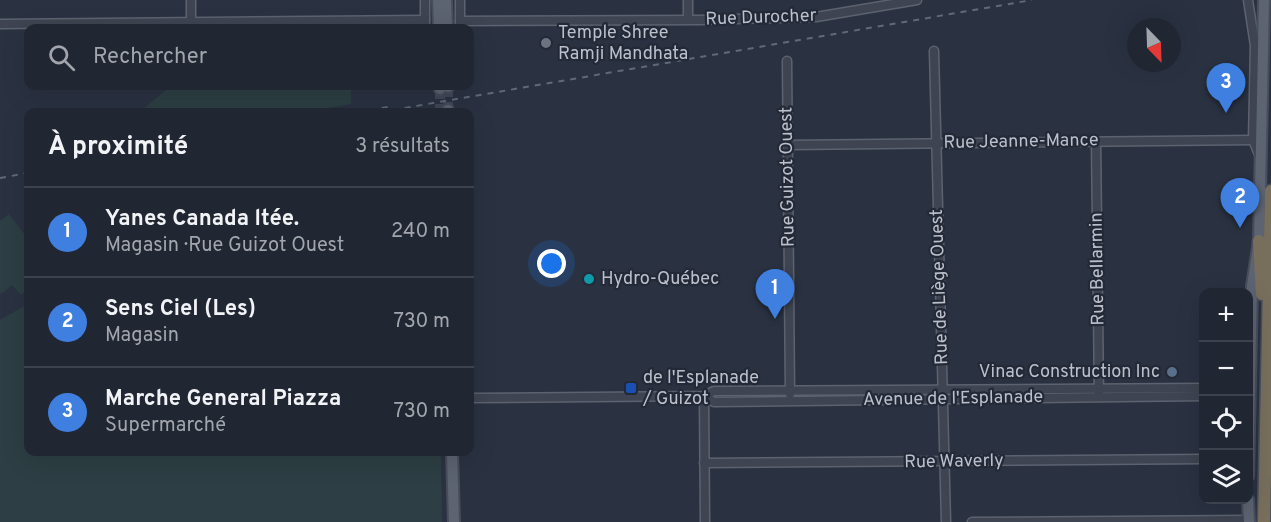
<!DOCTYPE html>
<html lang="fr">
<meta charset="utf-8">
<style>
:root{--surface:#202632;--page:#2d323e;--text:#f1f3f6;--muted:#a2a5ac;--line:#3d434d;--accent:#95b2f1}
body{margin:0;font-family:Overpass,sans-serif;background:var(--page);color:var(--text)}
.controls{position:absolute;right:18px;bottom:18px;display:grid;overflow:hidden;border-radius:12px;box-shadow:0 6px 24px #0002}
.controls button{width:54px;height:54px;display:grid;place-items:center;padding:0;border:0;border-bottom:2px solid var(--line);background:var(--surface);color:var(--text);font:30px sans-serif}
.compass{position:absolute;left:1127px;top:18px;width:54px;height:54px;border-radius:50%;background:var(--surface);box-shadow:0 6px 24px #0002;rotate:157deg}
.you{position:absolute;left:552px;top:264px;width:21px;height:21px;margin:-15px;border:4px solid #fff;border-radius:50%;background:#1a73e8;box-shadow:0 0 0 9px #1a73e833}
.badge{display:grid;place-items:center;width:39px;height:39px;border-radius:50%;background:var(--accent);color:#fff;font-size:20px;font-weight:700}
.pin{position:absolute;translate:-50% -50px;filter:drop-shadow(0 2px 3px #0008)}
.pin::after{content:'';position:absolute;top:32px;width:21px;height:18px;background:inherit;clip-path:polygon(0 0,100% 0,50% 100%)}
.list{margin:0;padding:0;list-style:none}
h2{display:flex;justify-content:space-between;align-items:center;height:78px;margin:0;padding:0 24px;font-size:26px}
h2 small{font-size:20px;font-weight:400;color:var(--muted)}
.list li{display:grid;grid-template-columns:39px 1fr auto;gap:18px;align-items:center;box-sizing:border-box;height:90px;padding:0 24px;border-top:2px solid var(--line)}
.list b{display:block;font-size:22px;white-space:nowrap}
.list p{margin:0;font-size:20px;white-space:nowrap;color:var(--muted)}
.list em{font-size:20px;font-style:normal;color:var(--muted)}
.icon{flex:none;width:33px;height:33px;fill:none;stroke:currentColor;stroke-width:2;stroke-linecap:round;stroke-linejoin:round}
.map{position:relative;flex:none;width:1271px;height:522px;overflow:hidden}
.search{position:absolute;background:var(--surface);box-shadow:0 6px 24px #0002;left:24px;top:24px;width:450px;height:66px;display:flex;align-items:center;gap:15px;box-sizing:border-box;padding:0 21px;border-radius:12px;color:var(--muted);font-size:22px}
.panel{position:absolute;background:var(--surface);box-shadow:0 6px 24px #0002;left:24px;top:108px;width:450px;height:348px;border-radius:12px}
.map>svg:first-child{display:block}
</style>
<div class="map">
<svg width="1271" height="522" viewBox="0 0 1271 522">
<rect width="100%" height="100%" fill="#2a3242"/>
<g fill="#2d3f44">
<polygon points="171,86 351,86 351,104 305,112 139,112"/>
<polygon points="9,214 28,239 28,289 21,295 12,285 1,294 0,292 0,221"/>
<polygon points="28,304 28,452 441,452 442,522 0,522 0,320"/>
</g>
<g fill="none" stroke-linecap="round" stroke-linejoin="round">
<g stroke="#404757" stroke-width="10" stroke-dasharray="10 5" stroke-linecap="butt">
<polyline points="448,87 448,110"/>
<polyline points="440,89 440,112"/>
</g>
<g stroke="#5c626f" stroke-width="11">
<g id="minor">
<polyline points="191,0 191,27"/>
<polyline points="425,0 425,28"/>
<polyline points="460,0 460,28"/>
<polyline points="1248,0 1255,46 1253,140 1260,157"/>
<polyline points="688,19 688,0"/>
<polyline points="460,21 699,20 816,17 917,0"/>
<polyline points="0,24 425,20"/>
<polyline points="934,51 946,522"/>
<polyline points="787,61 790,394"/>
<polyline points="1096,141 1099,394"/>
<polyline points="788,145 1253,140"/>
<polyline points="704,396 714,402 1204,396"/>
<polyline points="704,396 705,522"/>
<polyline points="470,398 704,396 714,391 1204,388"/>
<polyline points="704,463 1204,459"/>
<polyline points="972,522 1249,520"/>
</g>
</g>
<g stroke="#484d5b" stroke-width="14">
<g id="major">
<polyline points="438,0 439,28"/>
<polyline points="446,0 447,28"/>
<polyline points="440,86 440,89"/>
<polyline points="448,86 448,87"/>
<polyline points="448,110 448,112"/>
<polyline points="452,452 454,522"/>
<polyline points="1248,476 1252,286 1259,241 1264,0"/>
<polyline points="1248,500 1249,522"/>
</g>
</g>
<g stroke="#494f5c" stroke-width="15">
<g id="highway">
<polyline points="1259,241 1262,294"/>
<polyline points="1264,522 1271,191"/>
</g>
</g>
<use href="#minor" stroke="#3e4451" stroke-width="8"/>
<use href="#major" stroke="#5c6371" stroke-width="10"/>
<use href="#highway" stroke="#776f5c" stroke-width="12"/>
<g stroke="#616878" stroke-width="2" stroke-dasharray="6 6" stroke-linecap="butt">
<polyline points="358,112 388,107"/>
<polyline points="381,112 1032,0"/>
<polyline points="0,178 28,173"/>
</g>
</g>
<circle fill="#6b7280" stroke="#232937" stroke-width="2" cx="546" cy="43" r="6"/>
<circle fill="#0f9aa8" stroke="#232937" stroke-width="2" cx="589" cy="279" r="6"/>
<circle fill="#5c6f8a" stroke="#232937" stroke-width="2" cx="1172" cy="372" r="6"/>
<rect fill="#1a4fb4" stroke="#232937" stroke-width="2" x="625" y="382" width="12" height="12" rx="3"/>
<g text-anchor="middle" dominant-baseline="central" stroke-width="4.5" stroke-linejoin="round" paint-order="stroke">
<g font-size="18" fill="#bbc0cb" stroke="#232937">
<text transform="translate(761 18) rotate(-2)">Rue Durocher</text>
<text transform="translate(1021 142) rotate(-1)">Rue Jeanne-Mance</text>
<text transform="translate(788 177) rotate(-91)">Rue Guizot Ouest</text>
<text transform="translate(1098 269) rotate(-91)">Rue Bellarmin</text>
<text transform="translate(940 287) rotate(-92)">Rue de Liège Ouest</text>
<text transform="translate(953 399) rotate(-1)">Avenue de l'Esplanade</text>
<text transform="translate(954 462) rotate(-1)">Rue Waverly</text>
</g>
<g font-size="18" fill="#bbc0cb" stroke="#232937" text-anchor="start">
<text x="558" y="33">Temple Shree<tspan x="558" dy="21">Ramji Mandhata</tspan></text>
<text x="601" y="279">Hydro-Québec</text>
<text x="1160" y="372" text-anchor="end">Vinac Construction Inc</text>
<text x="643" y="378">de l'Esplanade<tspan x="643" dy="21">/ Guizot</tspan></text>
</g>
</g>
</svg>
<div class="controls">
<button>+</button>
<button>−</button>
<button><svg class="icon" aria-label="locate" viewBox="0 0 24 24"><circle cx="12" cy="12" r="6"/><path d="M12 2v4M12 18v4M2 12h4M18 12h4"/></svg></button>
<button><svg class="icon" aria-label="layers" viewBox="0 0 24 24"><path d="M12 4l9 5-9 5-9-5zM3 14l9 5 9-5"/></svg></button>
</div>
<svg class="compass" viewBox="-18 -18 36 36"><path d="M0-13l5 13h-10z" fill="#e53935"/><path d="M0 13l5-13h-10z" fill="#a2a5ac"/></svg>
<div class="you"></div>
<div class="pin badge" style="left:775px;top:319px;background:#3f7fe0">1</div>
<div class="pin badge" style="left:1240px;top:228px;background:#3f7fe0">2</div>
<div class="pin badge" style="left:1226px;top:113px;background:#3f7fe0">3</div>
<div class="search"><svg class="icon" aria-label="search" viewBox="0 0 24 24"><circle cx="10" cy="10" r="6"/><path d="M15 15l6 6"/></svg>Rechercher</div>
<section class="panel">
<h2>À proximité<small>3 résultats</small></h2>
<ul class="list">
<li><span class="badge" style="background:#3f7fe0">1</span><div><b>Yanes Canada ltée.</b><p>Magasin · Rue Guizot Ouest</p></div><em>240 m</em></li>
<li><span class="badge" style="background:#3f7fe0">2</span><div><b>Sens Ciel (Les)</b><p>Magasin</p></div><em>730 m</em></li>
<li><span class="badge" style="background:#3f7fe0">3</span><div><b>Marche General Piazza</b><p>Supermarché</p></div><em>730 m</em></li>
</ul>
</section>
</div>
